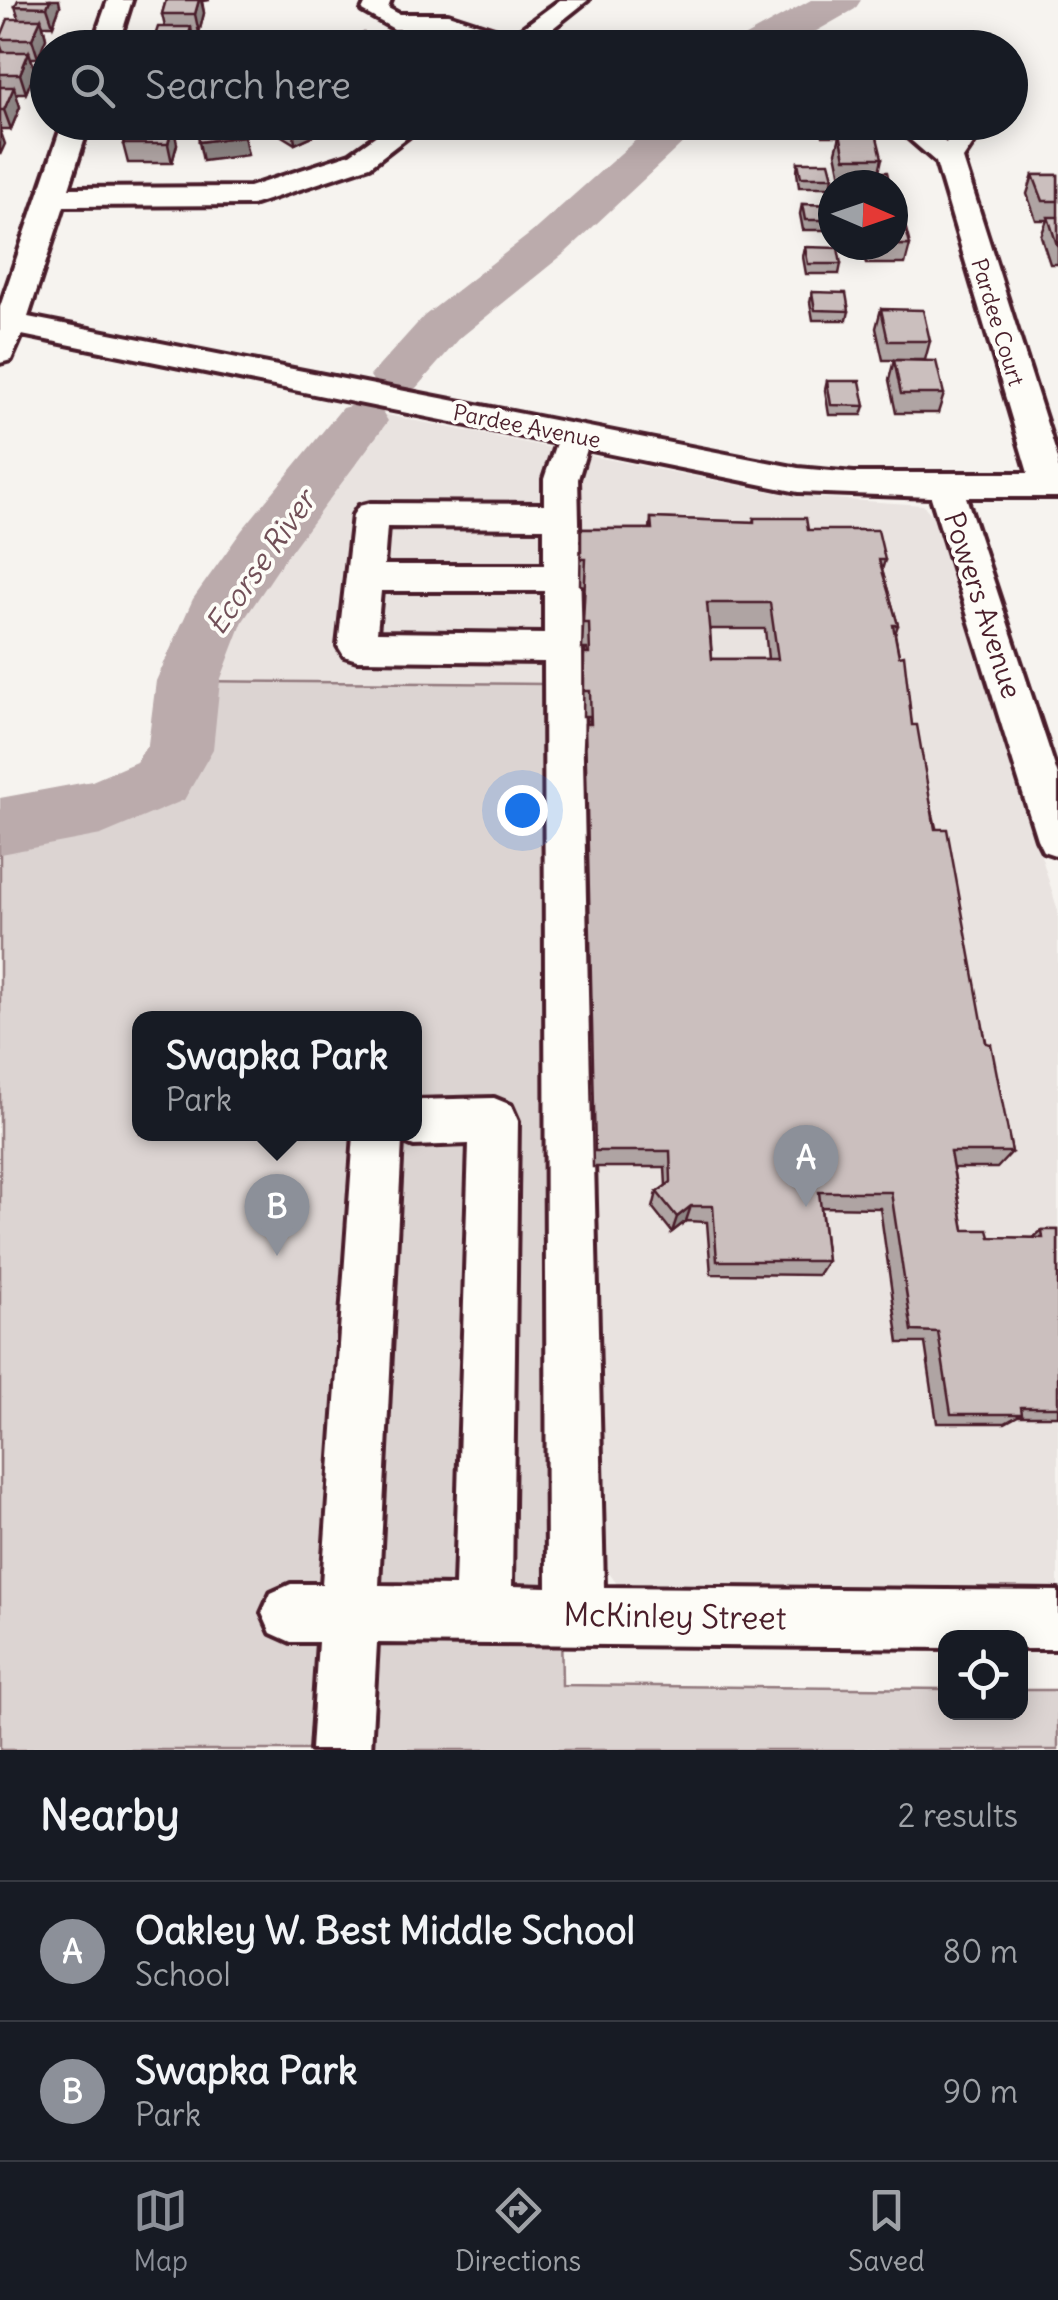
<!DOCTYPE html>
<style>
:root{--surface:#171b24;--page:#242831;--text:#f1f3f6;--muted:#9ea1a6;--line:#363941;--accent:#8c9099}
body{margin:0;font-family:Delius,sans-serif;background:var(--page);color:var(--text)}
.controls{position:absolute;right:30px;bottom:30px;display:grid;overflow:hidden;border-radius:20px;box-shadow:0 5px 25px #0003}
.controls button{width:90px;height:90px;display:grid;place-items:center;padding:0;border:0;border-bottom:2px solid var(--line);background:var(--surface);color:var(--text);font:50px sans-serif}
.compass{position:absolute;left:818px;top:170px;width:90px;height:90px;border-radius:50%;background:var(--surface);box-shadow:0 5px 25px #0003;rotate:92deg}
.you{position:absolute;left:522px;top:810px;width:35px;height:35px;margin:-25px;border:8px solid #fff;border-radius:50%;background:#1a73e8;box-shadow:0 0 0 15px #1a73e833}
.badge{display:grid;place-items:center;width:65px;height:65px;border-radius:50%;background:var(--accent);color:#fff;font-size:32px;font-weight:700}
.pin{position:absolute;translate:-50% -82px;filter:drop-shadow(0 2px 5px #0008)}
.pin::after{content:'';position:absolute;top:52px;width:35px;height:30px;background:inherit;clip-path:polygon(0 0,100% 0,50% 100%)}
.popup{position:absolute;left:132px;top:1011px;width:290px;height:130px;box-sizing:border-box;display:grid;place-content:center;border-radius:20px;background:var(--surface);filter:drop-shadow(0 2px 8px #0005);font-size:32px;white-space:nowrap;color:var(--muted)}
.popup b{font-size:38px;color:var(--text)}
.popup::after{content:'';position:absolute;left:50%;top:100%;margin-left:-20px;border:20px solid transparent;border-top-color:var(--surface)}
.list{margin:0;padding:0;list-style:none}
h2{display:flex;justify-content:space-between;align-items:center;height:130px;margin:0;padding:0 40px;font-size:42px}
h2 small{font-size:32px;font-weight:400;color:var(--muted)}
.list li{display:grid;grid-template-columns:65px 1fr auto;gap:30px;align-items:center;box-sizing:border-box;height:140px;padding:0 40px;border-top:2px solid var(--line)}
.list b{display:block;font-size:38px;white-space:nowrap}
.list p{margin:0;font-size:32px;white-space:nowrap;color:var(--muted)}
.list em{font-size:32px;font-style:normal;color:var(--muted)}
.icon{flex:none;width:55px;height:55px;fill:none;stroke:currentColor;stroke-width:2;stroke-linecap:round;stroke-linejoin:round}
.map{position:relative;flex:none;width:1058px;height:1750px;overflow:hidden}
.search{position:absolute;background:var(--surface);box-shadow:0 5px 25px #0003;left:30px;right:30px;top:30px;height:110px;display:flex;align-items:center;gap:25px;box-sizing:border-box;padding:0 35px;border-radius:55px;color:var(--muted);font-size:38px}
.sheet{height:410px;background:var(--surface)}
nav{display:flex;justify-content:space-around;align-items:center;box-sizing:border-box;height:140px;border-top:2px solid var(--line);background:var(--surface);font-size:28px;color:var(--muted)}
nav a{display:grid;justify-items:center;gap:5px}
nav .on{color:var(--accent)}
.map>svg:first-child{display:block}
</style>
<div class="map">
<svg width="1058" height="1750" viewBox="0 0 1058 1750">
<rect width="100%" height="100%" fill="#f6f3ef"/>
<filter id="ink" filterUnits="userSpaceOnUse"><feTurbulence type="fractalNoise" baseFrequency=".01" numOctaves="2"/><feDisplacementMap in="SourceGraphic" scale="20" xChannelSelector="R" yChannelSelector="G"/><feConvolveMatrix kernelMatrix="1 2 1 2 8 2 1 2 1" color-interpolation-filters="sRGB"/></filter>
<g filter="url(#ink)">
<polygon fill="#e9e3e0" points="377,413 793,496 923,505 940,524 1058,911 1058,1592 617,1584 559,1504 545,684 188,681 203,639 241,576"/>
<path fill="#dcd4d2" stroke="#937a7e" stroke-width="2.5" fill-rule="evenodd" d="M188,681L545,684L562,1685L945,1689L946,1712H1020L1021,1690H1058V1750H0V826C56,815 156,814 179,751C188,729 183,704 188,681ZM140,1018H414V1134H140Z"/>
<g fill="none" stroke-linecap="round" stroke-linejoin="round">
<g fill="#bbabac" fill-rule="evenodd">
<polygon points="811,0 861,0 855,9 787,48 734,48 740,39"/>
<polygon points="656,122 705,122 565,253 460,338 416,388 397,393 378,388 370,376 424,316 531,233"/>
<polygon points="361,403 380,408 388,421 284,560 243,621 220,681 213,749 184,800 101,835 0,854 0,798 92,781 136,762 148,744 156,681 193,599 242,530 342,408"/>
</g>
<g stroke="#4a1f2b" stroke-width="8">
<g id="minor">
<polygon points="108,0 132,0 117,48 91,48"/>
<polygon points="367,0 391,0 388,8 399,14 448,14 513,35 560,0 588,0 528,48 499,48 446,29 394,29 362,11"/>
<path d="M63,122H90L69,188L249,187L350,154L395,122H427L370,166L252,205L64,206L28,317L798,468L854,473H1028L936,162L890,122H920L946,143L955,122H983V129L963,159L1058,459V497H966L1058,776V856L1043,851L1037,839L931,497L798,492L587,449L578,479L604,1587L1058,1591V1649H1020V1638H946V1648L377,1643L371,1750H311L318,1642H291L271,1633L262,1613L271,1593L291,1584H322L354,1134H414V1100L494,1098L511,1105L518,1121L512,1586L547,1587L544,662L357,660L344,656L338,646L353,515L359,506L371,503L544,504V479L556,443L22,335L11,360L0,363V307ZM387,527L544,528V565H384ZM381,591H544V634L377,632ZM402,1141L414,1146L469,1144L455,1586L379,1585Z"/>
</g>
</g>
<use href="#minor" fill="#fdfcf7" fill-rule="evenodd"/>
</g>
<g fill="#afa4a3" stroke="#4a1f2b" stroke-width="2.5" fill-rule="evenodd">
<polygon points="166,0 210,0 202,1 204,13 199,33 192,33 194,48 151,48 165,27 162,14"/>
<polygon points="15,6 60,6 53,25 43,25 46,38 38,58 31,58 35,71 26,93 15,93 20,107 11,129 0,129 0,52 3,52 0,44 0,36 19,19"/>
<polygon points="135,122 167,122 167,124 177,144 172,163 128,163 123,144"/>
<polygon points="271,122 329,122 330,128 295,144 272,130"/>
<polygon points="820,122 861,122 859,133 882,158 879,172 890,185 847,185 849,177 841,177 836,152 840,136 823,136"/>
<polygon points="798,162 833,177 831,187 799,187 797,172"/>
<polygon points="1033,175 1058,175 1058,264 1050,264 1041,236 1047,220 1036,220 1027,194"/>
<polygon points="802,204 833,205 833,230 803,230 800,214"/>
<polygon points="862,245 910,245 905,264 866,264"/>
<polygon points="805,247 841,264 839,274 806,274 803,257"/>
<polygon points="812,292 849,311 847,320 813,320 810,302"/>
<polygon points="881,309 930,341 925,360 883,360 876,328"/>
<polygon points="894,360 944,394 938,413 896,413 889,380"/>
<polygon points="827,381 865,406 862,415 829,415 825,390"/>
<path d="M651,518L753,522L754,518L808,530L885,560L882,570L898,625L895,634L912,725L1012,1152L997,1168H953L964,1230L990,1237L1033,1238L1042,1230H1058V1416H1018L1005,1423H937L925,1343H899L880,1208L821,1207L827,1261L818,1275L711,1274L707,1222L686,1221L672,1232L653,1208L657,1192L666,1186L665,1167H593L584,748L585,724H589V716H583L584,654H588L587,649H582L585,586L580,585L581,529H650ZM710,629H765L768,659H712Z"/>
</g>
<g fill="#8e8685" stroke="#4a1f2b" stroke-width="2.5">
<polygon points="50,0 59,0 60,6 53,25 47,7"/>
<polygon points="199,0 201,0 204,13 199,33 195,14"/>
<polygon points="41,19 46,38 38,58 32,39"/>
<polygon points="191,27 194,48 185,48"/>
<polygon points="29,52 35,71 26,93 20,74"/>
<polygon points="14,87 20,107 11,129 4,110"/>
<polygon points="298,122 329,122 330,128 295,144 293,125"/>
<polygon points="173,124 177,144 172,163 168,144"/>
<polygon points="0,130 5,144 0,155"/>
<polygon points="244,136 248,155 203,161 199,142"/>
<polygon points="691,1206 686,1221 672,1232 677,1217"/>
</g>
<g fill="#cbbfbe" stroke="#4a1f2b" stroke-width="2.5" fill-rule="evenodd">
<polygon points="18,0 50,0 47,7 15,6"/>
<polygon points="166,0 199,0 195,14 162,14"/>
<polygon points="8,19 41,19 32,39 0,39"/>
<polygon points="158,27 191,27 185,48 151,48"/>
<polygon points="364,33 382,40 371,48 356,48 347,44"/>
<polygon points="395,35 423,45 419,48 378,48"/>
<polygon points="0,52 29,52 20,74 0,74"/>
<polygon points="0,87 14,87 4,110 0,110"/>
<polygon points="241,122 244,136 199,142 197,123"/>
<polygon points="130,124 173,124 168,144 123,144"/>
<polygon points="840,133 876,133 882,158 845,158"/>
<polygon points="798,162 829,162 833,177 801,177"/>
<polygon points="850,172 887,172 890,185 853,185"/>
<polygon points="1033,175 1058,175 1058,201 1043,201"/>
<polygon points="802,204 833,205 833,220 805,220"/>
<polygon points="893,217 903,217 910,245 893,245"/>
<polygon points="1048,217 1058,217 1058,245 1057,245"/>
<polygon points="805,247 838,248 841,264 808,264"/>
<polygon points="812,292 846,293 849,311 815,310"/>
<polygon points="881,309 923,310 930,341 888,341"/>
<polygon points="894,360 936,361 944,394 901,394"/>
<polygon points="827,381 860,381 865,406 831,405"/>
<path d="M651,518L754,522V518H806L808,530H878L885,560H879L898,625H893L899,656L904,655L912,725H917L935,829H947L986,1043L991,1044L1012,1152H950L964,1230H988L990,1237L1043,1238L1042,1230H1058V1407H1021L1022,1414H951L938,1332L912,1331L891,1192H819L827,1261H717L713,1206H691L677,1217L657,1192L671,1182L670,1151H595L585,724H591L590,691H584V654H590L589,623H583L586,559H581V529H652ZM707,603H770L778,659H712Z"/>
</g>
</g>
<g text-anchor="middle" dominant-baseline="central" stroke-width="8" stroke-linejoin="round" paint-order="stroke">
<g font-size="22" fill="#4a1f2b" stroke="#fdfcf7">
<text transform="translate(998 322) rotate(73)">Pardee Court</text>
<text transform="translate(527 426) rotate(11)">Pardee Avenue</text>
</g>
<g font-size="28" fill="#4a1f2b" stroke="#fdfcf7">
<text transform="translate(983 605) rotate(72)">Powers Avenue</text>
</g>
<g font-size="30" font-style="italic" fill="#725058" stroke="#fdfcf7">
<text transform="translate(260 562) rotate(-55)">Ecorse River</text>
</g>
<g font-size="32" fill="#4a1f2b" stroke="#fdfcf7">
<text transform="translate(675 1616) rotate(1)">McKinley Street</text>
</g>
</g>
</svg>
<div class="controls">
<button><svg class="icon" aria-label="locate" viewBox="0 0 24 24"><circle cx="12" cy="12" r="6"/><path d="M12 2v4M12 18v4M2 12h4M18 12h4"/></svg></button>
</div>
<svg class="compass" viewBox="-18 -18 36 36"><path d="M0-13l5 13h-10z" fill="#e53935"/><path d="M0 13l5-13h-10z" fill="#9ea1a6"/></svg>
<div class="you"></div>
<div class="pin badge" style="left:806px;top:1207px">A</div>
<div class="pin badge" style="left:277px;top:1256px">B</div>
<div class="popup"><b>Swapka Park</b>Park</div>
<div class="search"><svg class="icon" aria-label="search" viewBox="0 0 24 24"><circle cx="10" cy="10" r="6"/><path d="M15 15l6 6"/></svg>Search here</div>
</div>
<section class="sheet">
<h2>Nearby<small>2 results</small></h2>
<ul class="list">
<li><span class="badge">A</span><div><b>Oakley W. Best Middle School</b><p>School</p></div><em>80 m</em></li>
<li><span class="badge">B</span><div><b>Swapka Park</b><p>Park</p></div><em>90 m</em></li>
</ul>
</section>
<nav>
<a class="on"><svg class="icon" aria-label="map" viewBox="0 0 24 24"><path d="M3 6l6-2 6 2 6-2v14l-6 2-6-2-6 2zM9 4v14M15 6v14"/></svg>Map</a>
<a><svg class="icon" aria-label="directions" viewBox="0 0 24 24"><path d="M12 3l9 9-9 9-9-9zM9 14v-3h6M13 9l2 2-2 2"/></svg>Directions</a>
<a><svg class="icon" aria-label="saved" viewBox="0 0 24 24"><path d="M7 4h10v16l-5-4-5 4z"/></svg>Saved</a>
</nav>
